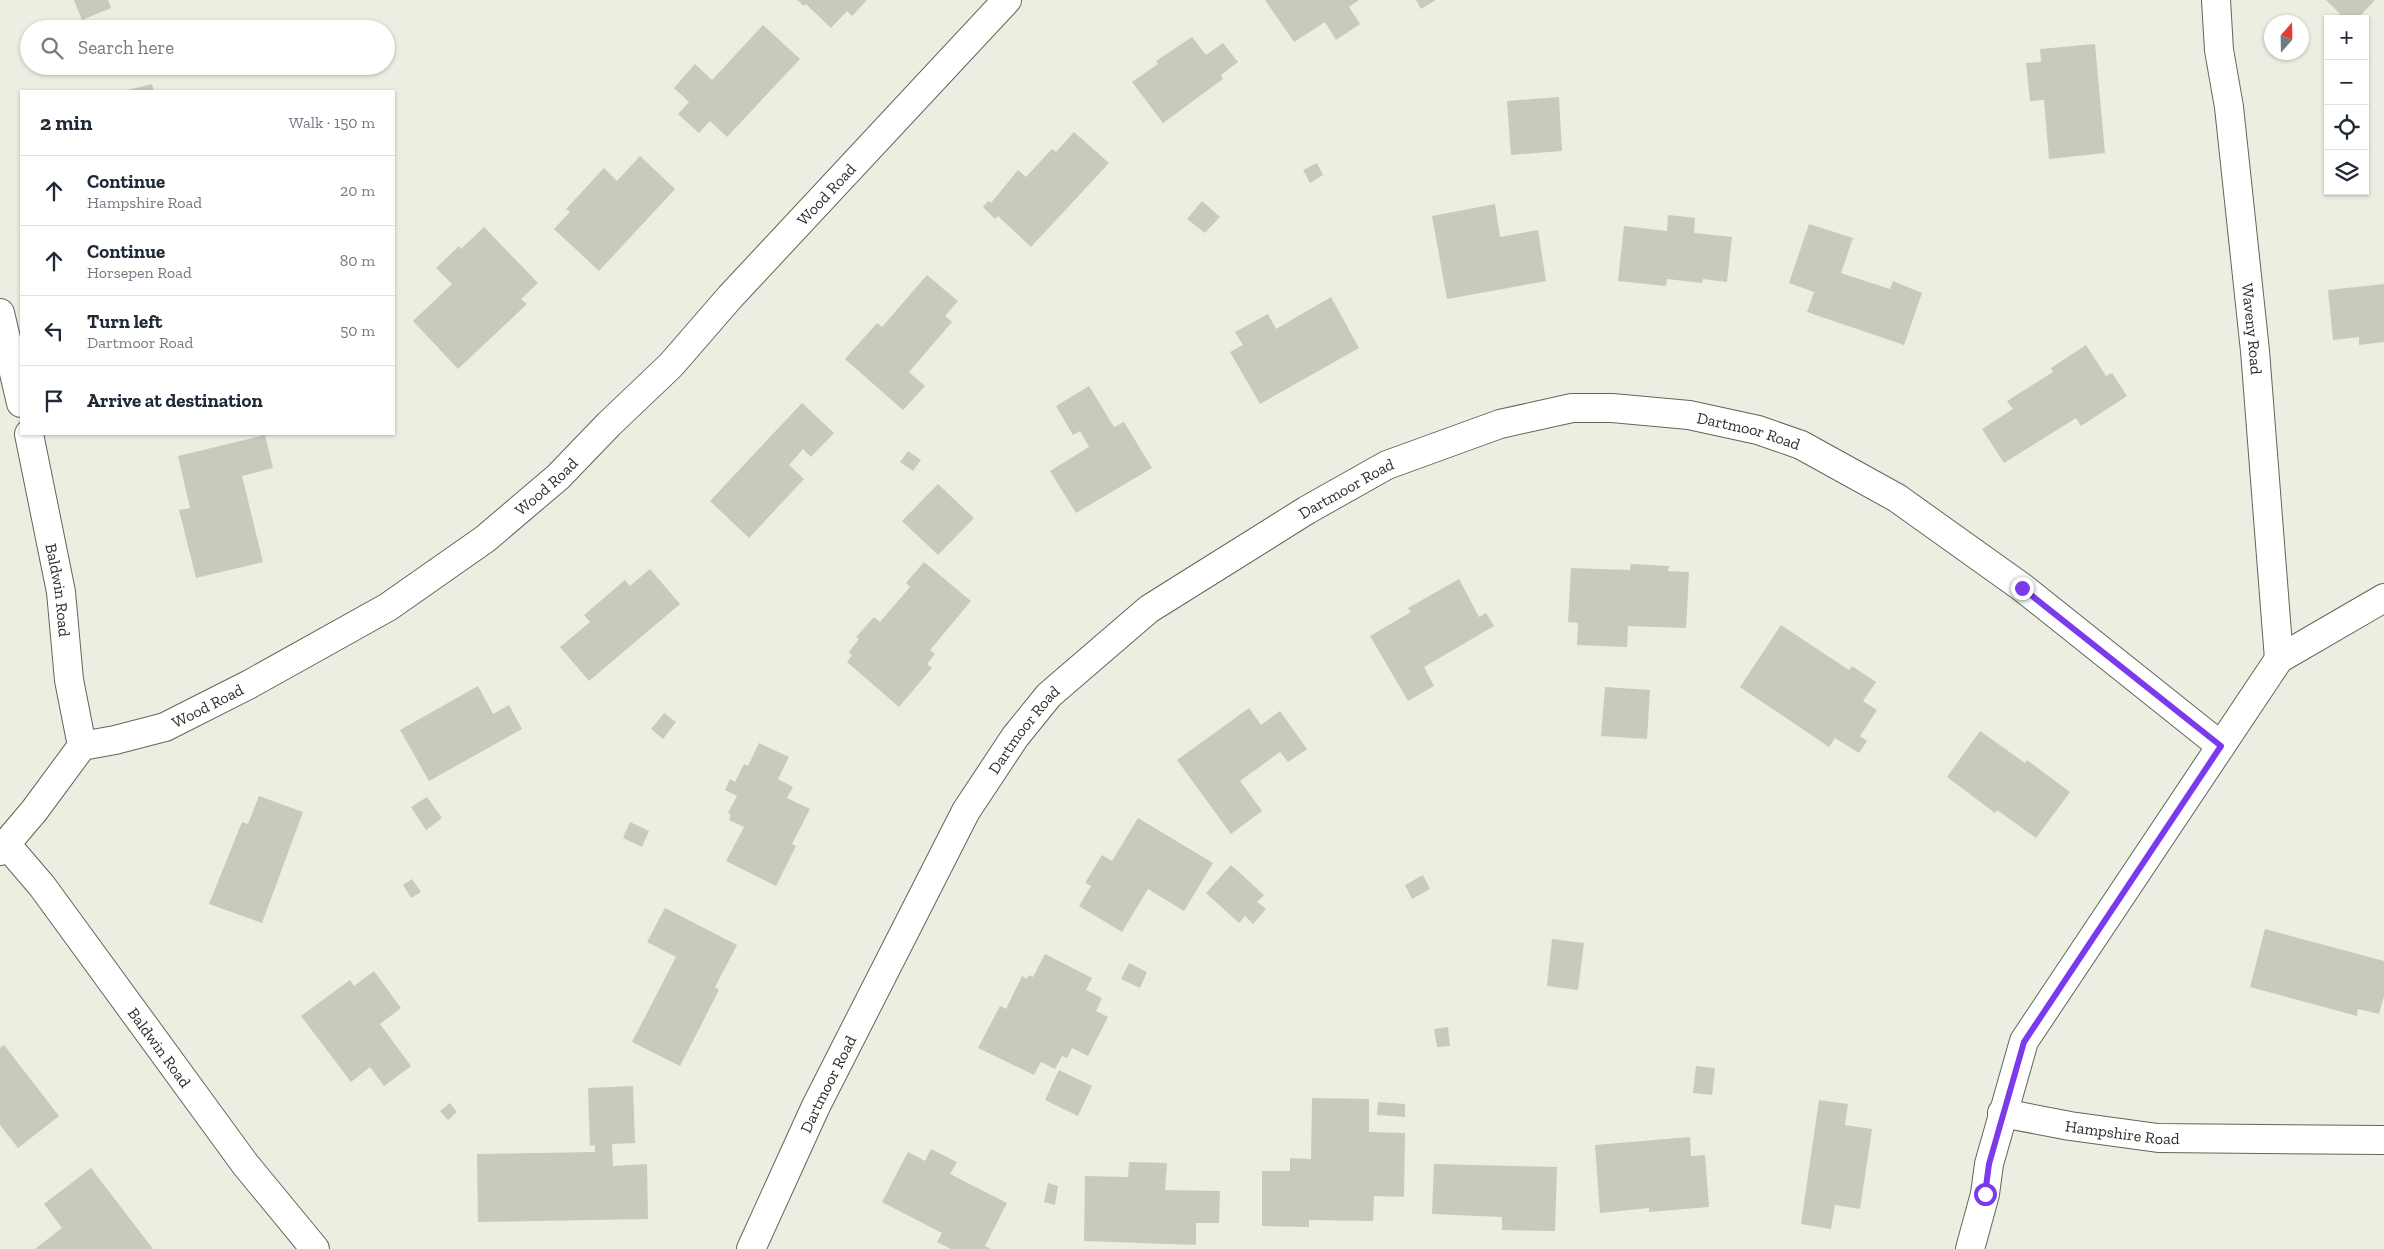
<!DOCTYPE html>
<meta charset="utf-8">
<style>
:root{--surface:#fff;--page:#f6f6f7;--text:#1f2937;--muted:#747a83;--line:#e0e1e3}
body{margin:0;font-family:"Zilla Slab",serif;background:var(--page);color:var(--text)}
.controls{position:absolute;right:15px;top:15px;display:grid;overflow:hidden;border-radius:0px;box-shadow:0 1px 4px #0004}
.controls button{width:45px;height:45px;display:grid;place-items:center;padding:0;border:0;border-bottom:1px solid var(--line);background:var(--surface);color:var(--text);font:25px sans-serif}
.compass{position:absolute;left:2264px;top:15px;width:45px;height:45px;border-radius:50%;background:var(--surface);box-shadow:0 1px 4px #0004;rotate:20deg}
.stop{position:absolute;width:15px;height:15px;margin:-11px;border:4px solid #7c3aed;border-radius:50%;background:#fff}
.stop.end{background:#7c3aed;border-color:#fff;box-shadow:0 1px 5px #0008}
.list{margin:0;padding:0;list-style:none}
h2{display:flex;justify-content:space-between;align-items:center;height:65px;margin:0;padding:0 20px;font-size:21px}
h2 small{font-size:16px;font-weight:400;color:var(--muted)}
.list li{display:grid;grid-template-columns:32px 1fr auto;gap:15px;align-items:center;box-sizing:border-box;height:70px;padding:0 20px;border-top:1px solid var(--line)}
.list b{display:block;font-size:19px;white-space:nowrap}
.list p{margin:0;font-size:16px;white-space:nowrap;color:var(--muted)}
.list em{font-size:16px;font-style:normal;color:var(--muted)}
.icon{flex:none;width:28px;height:28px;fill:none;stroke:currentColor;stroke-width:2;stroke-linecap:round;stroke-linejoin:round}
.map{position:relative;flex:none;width:2384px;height:1249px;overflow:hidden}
.search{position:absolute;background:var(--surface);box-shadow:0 1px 4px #0004;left:20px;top:20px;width:375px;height:55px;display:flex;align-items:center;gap:12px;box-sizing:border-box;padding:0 18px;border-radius:28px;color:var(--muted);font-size:19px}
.panel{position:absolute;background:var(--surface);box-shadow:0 1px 4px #0004;left:20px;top:90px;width:375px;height:345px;border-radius:0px}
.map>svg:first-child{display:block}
</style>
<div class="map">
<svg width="2384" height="1249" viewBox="0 0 2384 1249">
<rect width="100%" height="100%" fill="#ebeee0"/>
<g fill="#c8cabd">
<polygon points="74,0 108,0 111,8 82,20"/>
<polygon points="797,0 867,0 852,16 847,11 831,28 806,4 804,6"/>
<polygon points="1265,0 1359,0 1349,7 1360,24 1336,40 1325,22 1294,42"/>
<polygon points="1416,0 1436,0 1421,9"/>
<polygon points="2326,0 2375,0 2357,19 2345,19"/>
<polygon points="763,25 800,59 727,137 710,121 699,133 678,114 689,102 674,88 695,64 712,80"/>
<polygon points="1192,37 1206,55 1223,43 1238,62 1221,75 1223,79 1163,123 1132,82 1158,64 1156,61"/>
<polygon points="2095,44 2105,153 2049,159 2044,100 2030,101 2026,63 2041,62 2040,49"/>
<polygon points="152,84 154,91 124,91"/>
<polygon points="1559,97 1562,151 1511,155 1507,101"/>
<polygon points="1074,132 1109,163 1031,247 998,216 995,219 983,207 988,201 991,203 1018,170 1026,177 1052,149 1056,152"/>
<polygon points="640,156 675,189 599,271 554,229 570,212 566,209 604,168 617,181"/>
<polygon points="1317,163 1323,175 1310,183 1303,170"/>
<polygon points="1202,201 1220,217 1205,233 1187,219"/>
<polygon points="1495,204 1500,237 1538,230 1546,281 1447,299 1432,216"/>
<polygon points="1668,215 1695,218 1694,233 1732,237 1727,282 1703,279 1702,283 1667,279 1666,286 1618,281 1624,226 1667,231"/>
<polygon points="1809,224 1853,238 1841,273 1890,289 1893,281 1922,293 1904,345 1807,312 1814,292 1789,283"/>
<polygon points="484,227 538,283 521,299 527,304 458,369 413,321 452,284 436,268 459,246 461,249"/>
<polygon points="927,275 958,301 945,316 952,322 909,372 925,386 903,410 845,359 877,323 882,327"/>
<polygon points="2384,284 2384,342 2359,345 2359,337 2333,340 2328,290"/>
<polygon points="1331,297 1359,348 1260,404 1230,352 1243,345 1235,332 1268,314 1276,329"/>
<polygon points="2086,345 2106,376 2112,373 2127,396 2081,426 2076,418 2004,463 1982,429 2013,409 2007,401 2053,372 2051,368"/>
<polygon points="1089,386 1114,427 1124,422 1152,468 1076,513 1050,471 1089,447 1080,431 1073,435 1056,406"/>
<polygon points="802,403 834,433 811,457 803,449 789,465 804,479 749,538 710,501"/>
<polygon points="265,435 273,468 242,476 263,562 196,578 179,510 190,508 178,456"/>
<polygon points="908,451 921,460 913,471 900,462"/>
<polygon points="938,484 974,518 938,555 902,521"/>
<polygon points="924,562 971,601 930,650 935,654 927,664 932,668 899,707 847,662 852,655 849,652 859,639 856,637 874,617 880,622 910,587 906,583"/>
<polygon points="1631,564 1669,566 1668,571 1689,572 1686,628 1628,626 1627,647 1577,645 1578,623 1568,622 1571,568 1630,570"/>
<polygon points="650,569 680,604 589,681 560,647 590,622 584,615 625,580 630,586"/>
<polygon points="1459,579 1479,617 1486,613 1494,626 1424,667 1434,686 1408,701 1370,636 1411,612 1408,608"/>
<polygon points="1781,625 1849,670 1852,666 1876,682 1863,701 1877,710 1860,736 1867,741 1859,753 1835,738 1829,747 1740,687"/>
<polygon points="478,686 493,714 509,705 522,729 429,781 400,730"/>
<polygon points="1605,687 1650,690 1647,739 1601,736"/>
<polygon points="1249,708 1261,725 1280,711 1307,749 1288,762 1280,752 1240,781 1262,811 1231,834 1177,760"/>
<polygon points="664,713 676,722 663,739 651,729"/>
<polygon points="1980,731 2025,763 2027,760 2070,792 2036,838 1997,810 1995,813 1947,777"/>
<polygon points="759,743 789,757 778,779 793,787 787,798 810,809 792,844 796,846 776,886 726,861 744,827 729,820 731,815 728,813 737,796 725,790 730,779 735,782 744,764 748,766"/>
<polygon points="259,796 303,812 262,923 209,904 242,822 248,824"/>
<polygon points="427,797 442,818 426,830 411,807"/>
<polygon points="1138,818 1213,863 1184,911 1148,889 1122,932 1079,906 1091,886 1085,883 1102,855 1112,861"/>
<polygon points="630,822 649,831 642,847 623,838"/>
<polygon points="1231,865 1264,895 1257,902 1266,909 1253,924 1245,916 1239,923 1206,893"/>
<polygon points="1423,875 1430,889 1412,899 1405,885"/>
<polygon points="412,879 421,892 411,898 403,885"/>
<polygon points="665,908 737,945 715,987 719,990 680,1066 632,1042 676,957 647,942"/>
<polygon points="2265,929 2384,961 2384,996 2379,1014 2358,1009 2357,1016 2250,987"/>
<polygon points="1552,939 1584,943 1578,990 1547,986"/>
<polygon points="1045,954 1092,978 1086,990 1102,998 1096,1011 1108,1017 1088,1056 1072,1048 1067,1058 1062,1056 1055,1069 1041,1062 1034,1075 978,1048 1000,1006 1006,1009 1022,976 1027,979 1029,975 1033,977"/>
<polygon points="1129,963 1147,972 1140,988 1121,979"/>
<polygon points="374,971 401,1008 380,1024 411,1066 384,1086 370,1067 351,1082 301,1016 350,980 354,986"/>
<polygon points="1448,1027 1450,1046 1437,1047 1434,1029"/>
<polygon points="4,1045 59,1116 18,1148 0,1125 0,1048"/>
<polygon points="1696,1066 1715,1068 1712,1095 1693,1093"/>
<polygon points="1059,1070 1092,1086 1078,1116 1045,1100"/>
<polygon points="633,1086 635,1143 612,1144 613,1166 647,1164 648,1219 478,1222 477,1154 595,1152 595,1145 590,1146 588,1088"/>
<polygon points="1312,1098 1369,1099 1369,1132 1405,1133 1404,1197 1374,1196 1373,1221 1309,1220 1309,1227 1262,1226 1262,1171 1290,1171 1290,1158 1311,1159"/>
<polygon points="1819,1100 1848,1104 1845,1125 1872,1129 1860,1209 1835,1205 1831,1229 1801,1224"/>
<polygon points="1378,1102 1405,1104 1405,1117 1377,1115"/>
<polygon points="450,1103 457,1112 448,1120 440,1111"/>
<polygon points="1690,1137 1691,1156 1705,1155 1709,1207 1649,1212 1649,1208 1600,1213 1595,1145"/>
<polygon points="931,1149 957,1162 950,1174 1007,1203 985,1246 991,1249 951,1249 937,1242 942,1233 882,1202 908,1152 925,1161"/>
<polygon points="1129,1162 1167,1163 1165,1190 1220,1191 1219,1223 1196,1223 1196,1245 1084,1241 1085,1176 1128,1177"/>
<polygon points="1434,1164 1557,1167 1555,1231 1502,1230 1502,1217 1432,1214"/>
<polygon points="91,1168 153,1249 35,1249 62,1228 44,1204"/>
<polygon points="1048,1183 1058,1186 1055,1205 1044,1202"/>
</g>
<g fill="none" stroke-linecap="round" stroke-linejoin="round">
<g stroke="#636559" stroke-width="30">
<g id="street">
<path id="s1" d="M2216,0L2219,50L2229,107L2255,351L2279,659"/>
<polyline points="0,313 21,403"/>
<path id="s2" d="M29,434L61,592L69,680L82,746"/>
<path id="s3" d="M6,844L42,886L245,1164L315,1249"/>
<path id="s4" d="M0,851L34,811L82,746L115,740L165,727L250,684L388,607L485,539L558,477L609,424L671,365L730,297L1007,0"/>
<path id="s5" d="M2002,1113L2070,1126L2158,1138L2384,1140"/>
<path id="s6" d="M751,1249L816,1106L966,811L1015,737L1049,695L1149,609L1307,510L1387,465L1500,424L1572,408H1612L1689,415L1758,430L1801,445L1897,498L2023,588L2221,746"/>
<polyline points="1970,1249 1985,1194 1989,1164 2024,1041 2279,659 2384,598"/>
</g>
</g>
<use href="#street" stroke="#fff" stroke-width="28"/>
</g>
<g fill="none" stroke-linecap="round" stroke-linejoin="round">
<polyline stroke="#7c3aed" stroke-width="6" points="1985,1194 1989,1164 2024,1042 2221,746 2022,588"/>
</g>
<g text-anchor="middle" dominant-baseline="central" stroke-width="4" stroke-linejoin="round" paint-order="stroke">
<g font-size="16" fill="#2d2e29" stroke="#f9fced">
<text stroke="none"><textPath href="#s4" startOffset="1076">Wood Road</textPath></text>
<text stroke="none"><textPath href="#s1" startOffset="331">Waveny Road</textPath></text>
<text stroke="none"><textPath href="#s6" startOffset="1414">Dartmoor Road</textPath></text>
<text stroke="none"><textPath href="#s4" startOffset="671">Wood Road</textPath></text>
<text stroke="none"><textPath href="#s6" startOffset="994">Dartmoor Road</textPath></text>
<text stroke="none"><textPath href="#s2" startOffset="159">Baldwin Road</textPath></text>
<text stroke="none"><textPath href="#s4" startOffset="266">Wood Road</textPath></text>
<text stroke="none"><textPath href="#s6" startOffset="588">Dartmoor Road</textPath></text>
<text stroke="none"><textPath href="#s3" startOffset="255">Baldwin Road</textPath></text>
<text stroke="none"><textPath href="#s6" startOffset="182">Dartmoor Road</textPath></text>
<text stroke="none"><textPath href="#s5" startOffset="122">Hampshire Road</textPath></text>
</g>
</g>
</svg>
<div class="controls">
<button>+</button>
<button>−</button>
<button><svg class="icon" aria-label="locate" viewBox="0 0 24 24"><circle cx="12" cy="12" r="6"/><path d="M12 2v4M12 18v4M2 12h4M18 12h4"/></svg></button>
<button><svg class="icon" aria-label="layers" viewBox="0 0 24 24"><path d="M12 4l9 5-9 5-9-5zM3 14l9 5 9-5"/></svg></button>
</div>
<svg class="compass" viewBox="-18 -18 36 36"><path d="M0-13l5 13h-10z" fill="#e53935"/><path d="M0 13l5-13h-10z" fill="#747a83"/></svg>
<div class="stop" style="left:1985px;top:1194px"></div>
<div class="stop end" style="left:2022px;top:588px"></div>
<div class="search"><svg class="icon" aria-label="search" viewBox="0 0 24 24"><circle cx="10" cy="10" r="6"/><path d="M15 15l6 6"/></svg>Search here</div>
<section class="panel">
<h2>2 min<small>Walk · 150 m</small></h2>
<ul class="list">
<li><svg class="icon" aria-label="ahead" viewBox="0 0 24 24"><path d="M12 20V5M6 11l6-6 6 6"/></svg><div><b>Continue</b><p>Hampshire Road</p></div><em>20 m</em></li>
<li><svg class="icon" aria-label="ahead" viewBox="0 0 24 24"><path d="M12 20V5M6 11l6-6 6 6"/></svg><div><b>Continue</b><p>Horsepen Road</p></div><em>80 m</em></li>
<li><svg class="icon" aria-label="left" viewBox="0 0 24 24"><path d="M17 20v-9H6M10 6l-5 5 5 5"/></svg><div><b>Turn left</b><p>Dartmoor Road</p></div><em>50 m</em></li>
<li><svg class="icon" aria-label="arrive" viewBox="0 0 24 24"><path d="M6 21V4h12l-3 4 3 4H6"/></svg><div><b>Arrive at destination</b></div></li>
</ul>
</section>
</div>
